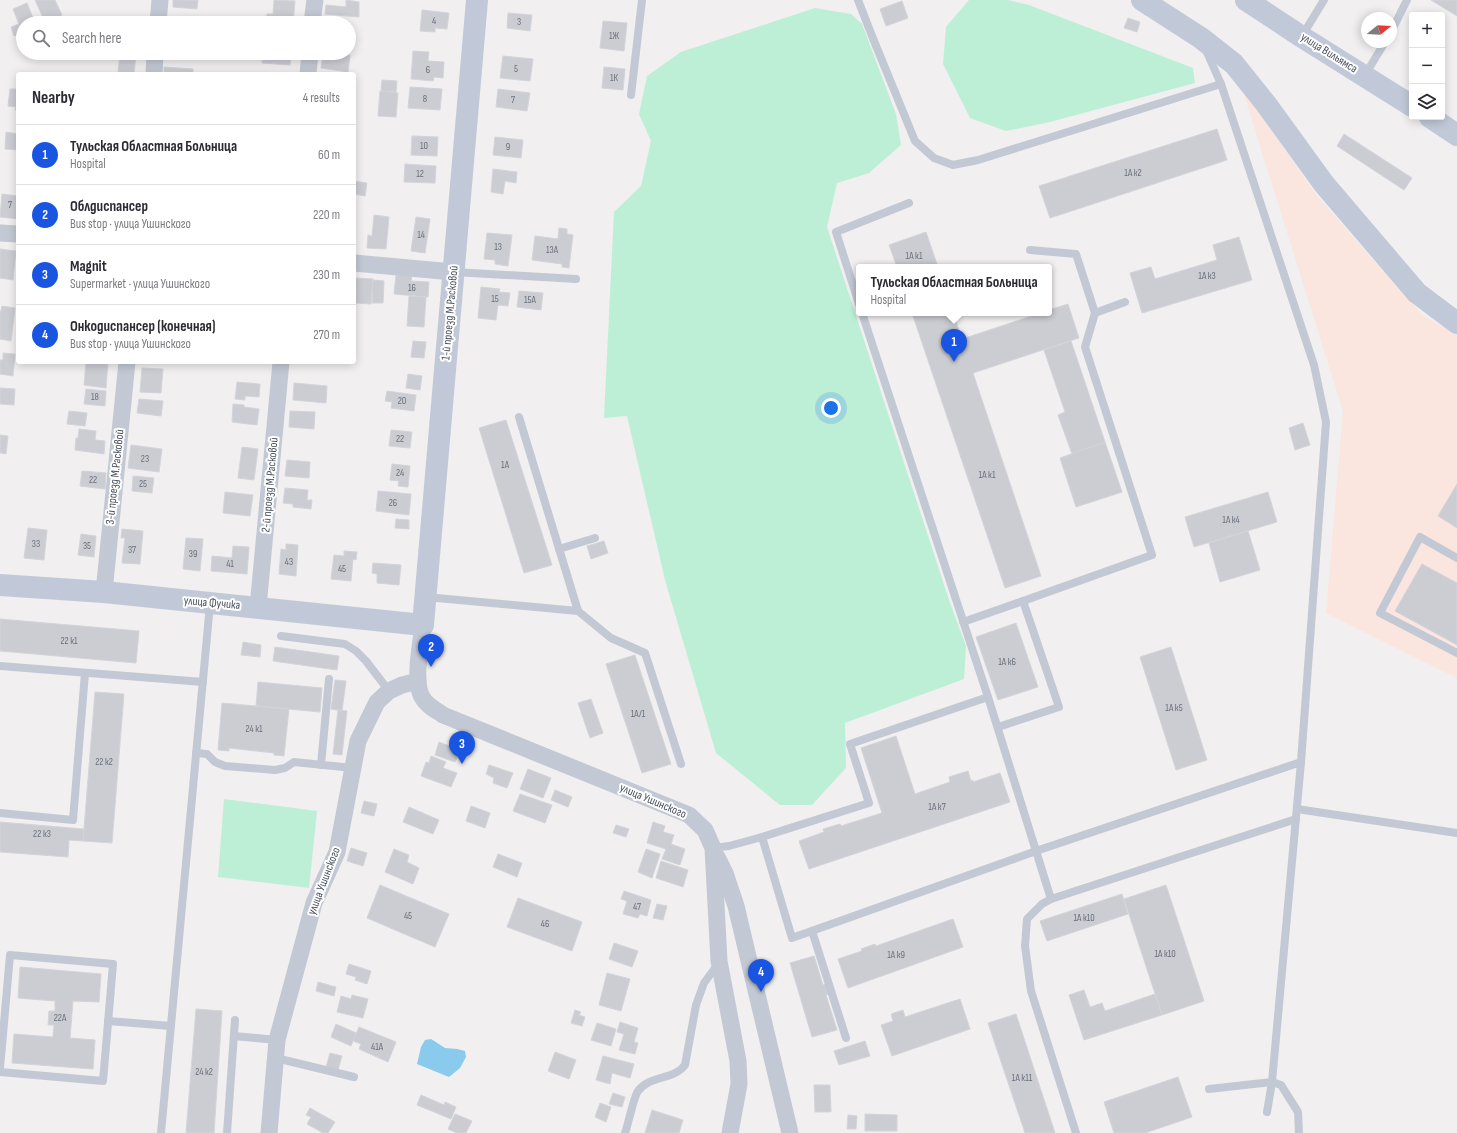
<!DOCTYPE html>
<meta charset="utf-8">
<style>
:root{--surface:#fff;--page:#f7f7f7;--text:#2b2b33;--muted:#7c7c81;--line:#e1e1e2;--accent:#1955e1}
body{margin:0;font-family:"Sofia Sans Condensed",sans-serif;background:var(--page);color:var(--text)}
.controls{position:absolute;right:12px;top:12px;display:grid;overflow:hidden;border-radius:4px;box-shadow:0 2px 10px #0003}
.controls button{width:36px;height:36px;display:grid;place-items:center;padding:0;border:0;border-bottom:1px solid var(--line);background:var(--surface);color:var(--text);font:20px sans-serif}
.compass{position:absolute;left:1361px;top:12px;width:36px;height:36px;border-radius:50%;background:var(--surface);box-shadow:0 2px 10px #0003;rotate:72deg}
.you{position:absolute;left:831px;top:408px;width:14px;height:14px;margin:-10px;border:3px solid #fff;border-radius:50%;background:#1a73e8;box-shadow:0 0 0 6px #1a73e833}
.badge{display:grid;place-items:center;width:26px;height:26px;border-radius:50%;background:var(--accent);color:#fff;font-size:13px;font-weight:700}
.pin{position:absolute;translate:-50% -33px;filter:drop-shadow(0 1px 2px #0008)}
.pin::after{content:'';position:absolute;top:21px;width:14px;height:12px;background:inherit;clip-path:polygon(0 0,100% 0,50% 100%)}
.popup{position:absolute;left:856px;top:264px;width:196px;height:52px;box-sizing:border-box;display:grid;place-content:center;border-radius:4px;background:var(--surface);filter:drop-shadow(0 1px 3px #0005);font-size:13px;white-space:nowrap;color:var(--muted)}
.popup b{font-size:15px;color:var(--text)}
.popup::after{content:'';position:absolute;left:50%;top:100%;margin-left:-8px;border:8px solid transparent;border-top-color:var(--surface)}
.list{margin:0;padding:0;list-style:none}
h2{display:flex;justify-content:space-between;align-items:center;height:52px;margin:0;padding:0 16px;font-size:17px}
h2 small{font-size:13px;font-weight:400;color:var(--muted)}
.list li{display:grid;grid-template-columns:26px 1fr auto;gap:12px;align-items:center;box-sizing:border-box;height:60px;padding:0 16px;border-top:1px solid var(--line)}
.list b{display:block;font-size:15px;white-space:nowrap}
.list p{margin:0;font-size:13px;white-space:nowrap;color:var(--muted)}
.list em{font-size:13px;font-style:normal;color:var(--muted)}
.icon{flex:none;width:22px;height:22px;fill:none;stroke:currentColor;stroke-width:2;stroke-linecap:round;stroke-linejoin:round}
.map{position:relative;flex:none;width:1457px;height:1133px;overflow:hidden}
.search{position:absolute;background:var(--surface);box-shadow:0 2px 10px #0003;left:16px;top:16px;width:340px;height:44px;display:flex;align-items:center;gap:10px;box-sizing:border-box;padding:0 14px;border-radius:22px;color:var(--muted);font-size:15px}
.panel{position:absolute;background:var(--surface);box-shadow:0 2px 10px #0003;left:16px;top:72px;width:340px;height:292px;border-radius:4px}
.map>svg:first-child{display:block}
</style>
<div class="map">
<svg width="1457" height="1133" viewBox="0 0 1457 1133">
<rect width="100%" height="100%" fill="#f1efef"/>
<polygon fill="#fbe5df" points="1242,88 1317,196 1423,316 1457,334 1457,678 1326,613 1343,411"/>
<g fill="#bdefd7">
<polygon points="969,0 1008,0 1029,5 1193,68 1195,83 1050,122 1006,131 970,118 943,64 946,27"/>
<polygon points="815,8 851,14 862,24 896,114 901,145 869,173 837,183 827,227 949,600 966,646 964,679 845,723 846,768 812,805 780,805 716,753 665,580 627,416 604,418 614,212 641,186 651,141 639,114 647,76 681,52"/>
<polygon points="224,799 317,811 309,888 218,877"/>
</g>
<polygon fill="#8acaec" points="431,1039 445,1048 457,1049 465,1051 466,1057 460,1068 449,1077 417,1064 421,1047 425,1040"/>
<g fill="#cccdd3" stroke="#d3d4da">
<polygon points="35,0 55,0 62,15 45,22"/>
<polygon points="173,0 198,0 197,9 173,7"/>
<polygon points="274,0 295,1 293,23 266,23 267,14 273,14"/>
<polygon points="346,0 359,2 359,17 325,14 326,5 346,7"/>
<polygon points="1431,0 1457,0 1457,16"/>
<polygon points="902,1 908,18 886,26 880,9"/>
<polygon points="27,3 35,23 23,23 23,33 14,36 11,27 19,24 13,9"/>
<polygon points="422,10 449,13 447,29 435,28 435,32 420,31"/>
<polygon points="508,13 532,15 530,31 507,28"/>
<polygon points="1128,18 1140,22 1137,32 1124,28"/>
<polygon points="603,21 627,23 624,51 600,48"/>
<polygon points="413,51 429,52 428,61 444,62 443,78 434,77 433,81 411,79"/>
<polygon points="120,53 136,53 134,74 118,73"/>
<polygon points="262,53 291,53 290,65 262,63"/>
<polygon points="323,53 350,55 348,72 321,68"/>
<polygon points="503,56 533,59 530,81 500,78"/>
<polygon points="164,67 193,69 193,74 164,74"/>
<polygon points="604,67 625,69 623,90 602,88"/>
<polygon points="382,80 397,81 396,92 381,91"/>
<polygon points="410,87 442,89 440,110 408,108"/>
<polygon points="10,89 18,89 18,110 15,110 16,107 8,106"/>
<polygon points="498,89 530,93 527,111 496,107"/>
<polygon points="380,91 398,93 396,117 378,116"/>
<polygon points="1217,129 1227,160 1050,218 1039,186"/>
<polygon points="6,132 18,134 18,150 5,149"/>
<polygon points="1344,134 1412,178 1404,190 1337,146"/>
<polygon points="412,136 438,137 437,156 411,155"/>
<polygon points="495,137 523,140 521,158 493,155"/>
<polygon points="405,164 436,166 435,183 404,182"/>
<polygon points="493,169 517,172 516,183 505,181 503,194 491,192"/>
<polygon points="354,181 367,183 365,196 354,194"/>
<polygon points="2,194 18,196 18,219 0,217"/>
<polygon points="374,215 389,217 386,249 367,248 368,235 372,236"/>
<polygon points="416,217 430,219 425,253 411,251"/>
<polygon points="559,228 567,229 567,234 573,235 569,268 562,267 562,264 532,260 535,236 558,239"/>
<polygon points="926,232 938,267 897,267 889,245"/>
<polygon points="487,233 512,235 508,266 495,264 495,260 484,259"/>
<polygon points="1239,237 1252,280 1142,313 1130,273 1151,267 1155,279 1217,260 1213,245"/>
<polygon points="0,249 16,251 13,280 0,278"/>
<polygon points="396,275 412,276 411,281 429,282 428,297 394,294"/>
<polygon points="356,278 373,279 371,304 354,303 354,287 355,287"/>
<polygon points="373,280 384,281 383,303 372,303"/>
<polygon points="481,287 500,289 499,292 510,293 508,306 498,305 496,320 478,318"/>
<polygon points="519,291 543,293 541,310 517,307"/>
<polygon points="409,296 426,297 424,327 407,326"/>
<polygon points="1068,304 1079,338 973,373 1041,576 1005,588 912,313 953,313 962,339 1041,313 1049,313 1049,310"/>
<polygon points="2,306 15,308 11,341 0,339 0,311 1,311"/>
<polygon points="413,341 426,342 424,358 411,357"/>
<polygon points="1071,341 1105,442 1072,454 1058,415 1065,412 1044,350"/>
<polygon points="3,353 15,354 13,376 0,374 0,360 3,360"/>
<polygon points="86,362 108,362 106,388 84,385"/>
<polygon points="142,368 163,369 161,393 140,392"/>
<polygon points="408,374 422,376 420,390 406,388"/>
<polygon points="237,382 260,384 259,397 245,396 245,400 235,399"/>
<polygon points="294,383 327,386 326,403 293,400"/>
<polygon points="0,388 15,389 14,405 0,404"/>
<polygon points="86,389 106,391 105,406 84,404"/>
<polygon points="387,391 416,395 414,411 391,408 392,402 385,401"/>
<polygon points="139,399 163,401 161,416 137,413"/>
<polygon points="233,404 244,405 244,407 259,409 257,425 232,422"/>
<polygon points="69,411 87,413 85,426 67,424"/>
<polygon points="290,411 315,412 314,429 289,427"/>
<polygon points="506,420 552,565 524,573 479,428"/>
<polygon points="1303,423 1310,445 1295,450 1289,428"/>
<polygon points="79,429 96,431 95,440 105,441 104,454 75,450 76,438 78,438"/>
<polygon points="391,430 412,432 410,448 389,446"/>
<polygon points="0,435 8,436 6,454 0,453"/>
<polygon points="1105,442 1122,492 1076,507 1060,458"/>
<polygon points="131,445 162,449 159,472 128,468"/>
<polygon points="242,447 258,449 254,480 238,478"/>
<polygon points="287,460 310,462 309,478 285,476"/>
<polygon points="392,464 410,466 408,487 398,486 399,481 390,480"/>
<polygon points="82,471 106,473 105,489 80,486"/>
<polygon points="133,476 154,478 152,493 132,491"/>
<polygon points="1457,484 1457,528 1438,516"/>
<polygon points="285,488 308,490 307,500 312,500 311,509 293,507 293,504 283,503"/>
<polygon points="378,491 411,494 409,515 376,511"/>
<polygon points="225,492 253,495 250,516 223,513"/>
<polygon points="1268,492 1277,522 1194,547 1185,517"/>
<polygon points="396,519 409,520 409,529 395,528"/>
<polygon points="28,528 47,530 44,560 24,558"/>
<polygon points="122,529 143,531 140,564 122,563 125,538 121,538"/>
<polygon points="1248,531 1260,570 1220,582 1209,543"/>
<polygon points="81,534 96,536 94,557 78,555"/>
<polygon points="186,538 203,539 200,571 183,569"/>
<polygon points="604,541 608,553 591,559 587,546"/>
<polygon points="286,544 298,545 296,576 279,574 281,549 286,550"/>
<polygon points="233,546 249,547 247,574 211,571 212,556 232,558"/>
<polygon points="344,551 357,552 356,560 353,559 351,581 331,579 334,555 344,556"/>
<polygon points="373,563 401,565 399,585 377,583 377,574 372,573"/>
<polygon points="1422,564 1457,583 1457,645 1395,611"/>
<polygon points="0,619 139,631 136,663 0,651"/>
<polygon points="1016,623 1038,687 998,700 976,637"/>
<polygon points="243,642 261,645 260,657 241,655"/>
<polygon points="275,647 339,656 337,670 273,661"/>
<polygon points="1171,647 1207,760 1176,770 1140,657"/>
<polygon points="635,655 671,764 642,773 606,664"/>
<polygon points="335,680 346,681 342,711 331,709"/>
<polygon points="258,682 322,688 320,712 256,706"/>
<polygon points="95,692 124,694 112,843 83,841"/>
<polygon points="591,699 603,733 590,738 578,703"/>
<polygon points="222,703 289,709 284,756 274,755 274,753 229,748 229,751 218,750"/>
<polygon points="338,710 347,711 342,755 333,754"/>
<polygon points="896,736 915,794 950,782 949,777 968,771 971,781 973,780 973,782 1000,773 1010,802 809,869 799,841 824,832 823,829 840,824 841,826 882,813 861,748"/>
<polygon points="439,742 460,750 455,762 435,755"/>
<polygon points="431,756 446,762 443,768 457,773 451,787 421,776 426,762 429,763"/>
<polygon points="489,765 513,773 507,788 493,783 494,778 486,774"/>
<polygon points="528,769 551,778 543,798 520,789"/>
<polygon points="555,790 572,797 568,807 551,800"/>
<polygon points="520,794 552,805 545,823 513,811"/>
<polygon points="364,801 377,804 374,816 361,813"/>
<polygon points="471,806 490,813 485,828 466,821"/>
<polygon points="409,807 439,820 433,834 403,822"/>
<polygon points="0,822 84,829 83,841 69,840 68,857 0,852"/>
<polygon points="653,822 665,826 663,832 674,835 671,844 685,849 680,865 662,859 666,849 647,843"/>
<polygon points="616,825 629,829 626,837 613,833"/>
<polygon points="351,848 367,853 363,866 347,861"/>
<polygon points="394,849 409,855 407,862 419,868 413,884 385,872"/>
<polygon points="646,849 660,854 652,878 638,872"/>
<polygon points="498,854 522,863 517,877 493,867"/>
<polygon points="661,861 688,870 683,887 656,878"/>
<polygon points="380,885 449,914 435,947 367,918"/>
<polygon points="1166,885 1204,1001 1162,1015 1124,899"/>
<polygon points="624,891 651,900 647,916 640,914 638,918 623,914 627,901 621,899"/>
<polygon points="1122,894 1128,914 1047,941 1040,921"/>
<polygon points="518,898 582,922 572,951 507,927"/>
<polygon points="657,904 667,906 663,920 653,918"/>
<polygon points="953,919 963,947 848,988 838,959 862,951 861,949 875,944 876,946"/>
<polygon points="614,943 638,951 632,967 609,959"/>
<polygon points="814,956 823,985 827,984 829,994 826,995 837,1030 812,1037 790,963"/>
<polygon points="349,964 371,971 367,984 355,980 356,977 346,974"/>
<polygon points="20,967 101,974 99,1002 73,1001 70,1038 95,1040 93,1069 12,1063 14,1034 53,1037 54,1025 48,1025 49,1011 55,1011 55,1001 18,998"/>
<polygon points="607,973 630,979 621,1011 599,1005"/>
<polygon points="318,982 336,987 334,996 316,991"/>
<polygon points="1084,990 1090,1007 1102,1003 1105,1011 1155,994 1162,1015 1084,1040 1069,995"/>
<polygon points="352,995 368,999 363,1018 337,1012 341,996 351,999"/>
<polygon points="960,999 970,1029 892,1056 881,1025 893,1021 891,1014 903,1010 905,1017"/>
<polygon points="196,1009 222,1011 214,1133 186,1133"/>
<polygon points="575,1010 581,1012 579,1015 585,1017 582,1026 571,1023"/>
<polygon points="1016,1014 1055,1133 1025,1133 988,1023"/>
<polygon points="620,1022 638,1028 634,1042 638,1043 635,1054 619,1050 624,1034 617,1032"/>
<polygon points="597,1023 616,1029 611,1046 591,1040"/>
<polygon points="336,1024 356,1033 351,1046 331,1037"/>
<polygon points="359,1027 396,1042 388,1062 359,1049 361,1044 353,1041"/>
<polygon points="865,1041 870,1056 839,1065 834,1051"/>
<polygon points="555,1052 576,1060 569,1079 548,1071"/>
<polygon points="330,1053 342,1056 338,1070 326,1067"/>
<polygon points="603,1056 634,1064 630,1078 612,1073 610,1084 596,1080"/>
<polygon points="1178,1077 1192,1117 1145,1133 1114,1133 1104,1102"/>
<polygon points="814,1085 830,1085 831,1112 815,1112"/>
<polygon points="613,1093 625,1097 622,1107 609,1104"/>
<polygon points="421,1095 444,1105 445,1102 456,1107 451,1119 417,1105"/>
<polygon points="600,1103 611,1107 606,1122 595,1117"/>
<polygon points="310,1108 335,1122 328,1133 323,1133 307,1124 311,1117 306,1115"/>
<polygon points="652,1110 683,1120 679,1133 645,1133"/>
<polygon points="455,1114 472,1121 466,1133 457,1133 448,1129"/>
<polygon points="865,1114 897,1115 897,1131 865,1131"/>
<polygon points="848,1115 857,1116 856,1129 847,1129"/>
</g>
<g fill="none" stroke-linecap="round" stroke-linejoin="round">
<g stroke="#c2c9d4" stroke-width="8">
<polyline points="858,0 872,36 915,141 934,158 953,165 978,160 1221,84"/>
<polyline points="1391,32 1407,0"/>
<polyline points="1302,36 1324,0"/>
<polyline points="1205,48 1221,84 1314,365 1326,422 1301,762 1272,1082 1209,1089"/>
<polyline points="1365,75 1385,42"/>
<polyline points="631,95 642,0"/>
<polyline points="1030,250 1076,254 1095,313"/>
<polyline points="454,272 576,279"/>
<polyline points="859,304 836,232 909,203"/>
<polyline points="519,417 578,611 611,638 645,653 681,764"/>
<polyline points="559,549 595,538"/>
<polyline points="1457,558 1420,537 1380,613 1457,653"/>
<polyline points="426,597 578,611"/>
<polyline points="1023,601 1152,555 1085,347 1095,313 1125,302"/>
<polyline points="963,622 1023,601 1059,707 998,727"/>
<polyline points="281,636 345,644 356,651 366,661 389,691"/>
<polyline points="0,666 203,682"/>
<polyline points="988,697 1051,899"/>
<polyline points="196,753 207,754 215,762 225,766 275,770 285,768 294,762 353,768"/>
<polyline points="321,765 329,679"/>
<polyline points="1297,809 1457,833"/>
<polyline points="0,813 73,820 85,673"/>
<polyline points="762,837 792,938 1036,851 1301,762"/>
<polyline points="713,848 729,846 762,837 869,803 850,744 988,697 862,313"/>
<polyline points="812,931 846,1038"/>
<polyline points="108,1021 171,1026"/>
<polyline points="234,1036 277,1040"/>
<polyline points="276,1058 354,1077"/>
<polyline points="0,1068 10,955 113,964 103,1081 0,1072"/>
<polyline points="1267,1112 1272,1082 1281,1085 1298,1112 1299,1133"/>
<polyline points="161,1133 210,604"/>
<polyline points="227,1133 235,1020"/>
<path d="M625,1133C628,1125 634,1096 638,1091C650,1075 674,1080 685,1065L696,1005L704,983L718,964"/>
<polyline points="1076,1133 1031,991 1025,946 1027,919 1042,904 1051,899 1296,819"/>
</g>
<g stroke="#c2c9d4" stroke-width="17">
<polyline points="158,23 160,0"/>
<polyline points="312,23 315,0"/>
<polyline points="154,74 155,53"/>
<polyline points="308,74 310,53"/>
<polyline points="0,233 18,234"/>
<polyline points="354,263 453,272"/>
<polyline points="104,592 127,362"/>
<polyline points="258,607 281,362"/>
<path d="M423,625C421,643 413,681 422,697C426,705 436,710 443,715L689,815L705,830L713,848L719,961L738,1061L739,1084L730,1133"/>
<polyline points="717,857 725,873 736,906 790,1133"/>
<polyline points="269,1133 277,1040 314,903 337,852 358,741 377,702 389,691 402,685 418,681"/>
</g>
<g stroke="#c1c9d8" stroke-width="22">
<polyline points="1142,0 1201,38 1234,64 1266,104 1324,184 1417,293 1457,323"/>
<polyline points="1246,0 1302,37 1412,106"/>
<polyline points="1430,117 1457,135"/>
<polyline points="0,585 104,592 423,625 477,0"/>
</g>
</g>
<g text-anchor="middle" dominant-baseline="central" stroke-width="4" stroke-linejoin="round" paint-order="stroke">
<g font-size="10" fill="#686e7a">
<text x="434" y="21">4</text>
<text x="519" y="22">3</text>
<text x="614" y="36">1Ж</text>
<text x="516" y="69">5</text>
<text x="428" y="70">6</text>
<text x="614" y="78">1К</text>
<text x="425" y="99">8</text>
<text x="513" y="100">7</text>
<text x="424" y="146">10</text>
<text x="508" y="147">9</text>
<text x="1133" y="173">1А к2</text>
<text x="420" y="174">12</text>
<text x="10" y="205">7</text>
<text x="421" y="235">14</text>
<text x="498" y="247">13</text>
<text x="552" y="250">13А</text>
<text x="914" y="256">1А к1</text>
<text x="1207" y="276">1А к3</text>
<text x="412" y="288">16</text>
<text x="495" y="299">15</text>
<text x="530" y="300">15А</text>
<text x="95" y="397">18</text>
<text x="402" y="401">20</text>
<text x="400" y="439">22</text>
<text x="145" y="459">23</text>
<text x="505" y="465">1А</text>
<text x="400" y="473">24</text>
<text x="987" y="475">1А к1</text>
<text x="93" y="480">22</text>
<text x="143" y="484">25</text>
<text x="393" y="503">26</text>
<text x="1231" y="520">1А к4</text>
<text x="36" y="544">33</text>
<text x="87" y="546">35</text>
<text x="132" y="550">37</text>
<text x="193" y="554">39</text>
<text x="289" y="562">43</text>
<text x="230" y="564">41</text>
<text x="342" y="569">45</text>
<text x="69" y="641">22 к1</text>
<text x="1007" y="662">1А к6</text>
<text x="1174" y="708">1А к5</text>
<text x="638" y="714">1А/1</text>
<text x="254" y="729">24 к1</text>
<text x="104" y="762">22 к2</text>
<text x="937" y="807">1А к7</text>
<text x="42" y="834">22 к3</text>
<text x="637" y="907">47</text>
<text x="408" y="916">45</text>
<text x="1084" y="918">1А к10</text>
<text x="545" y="924">46</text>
<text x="1165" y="954">1А к10</text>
<text x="896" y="955">1А к9</text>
<text x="60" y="1018">22А</text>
<text x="377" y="1047">41А</text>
<text x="204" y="1072">24 к2</text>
<text x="1022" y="1078">1А к11</text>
</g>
<g font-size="12" fill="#474f5c" stroke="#fff">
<text transform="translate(1329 53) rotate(32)">улица Вильямса</text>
<text transform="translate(450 313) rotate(-85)">1-й проезд М.Расковой</text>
<text transform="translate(115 477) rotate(-84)">3-й проезд М.Расковой</text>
<text transform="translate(270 485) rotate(-85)">2-й проезд М.Расковой</text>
<text transform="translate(212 603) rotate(5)">улица Фучика</text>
<text transform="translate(653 801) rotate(23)">улица Ушинского</text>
<text transform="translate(324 881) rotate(-69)">улица Ушинского</text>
</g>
</g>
</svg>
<div class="controls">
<button>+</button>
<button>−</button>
<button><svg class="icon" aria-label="layers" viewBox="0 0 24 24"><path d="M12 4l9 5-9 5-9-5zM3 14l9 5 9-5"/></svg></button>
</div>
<svg class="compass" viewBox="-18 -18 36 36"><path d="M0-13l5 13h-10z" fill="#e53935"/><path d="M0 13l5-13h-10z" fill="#7c7c81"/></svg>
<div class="you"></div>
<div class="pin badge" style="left:954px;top:362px">1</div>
<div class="popup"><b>Тульская Областная Больница</b>Hospital</div>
<div class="pin badge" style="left:431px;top:667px">2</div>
<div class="pin badge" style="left:462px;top:764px">3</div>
<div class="pin badge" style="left:761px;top:992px">4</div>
<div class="search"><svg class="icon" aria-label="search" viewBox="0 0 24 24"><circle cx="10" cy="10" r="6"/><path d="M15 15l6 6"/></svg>Search here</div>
<section class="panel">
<h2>Nearby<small>4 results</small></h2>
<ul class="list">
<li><span class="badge">1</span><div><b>Тульская Областная Больница</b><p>Hospital</p></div><em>60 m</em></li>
<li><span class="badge">2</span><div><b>Облдиспансер</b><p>Bus stop · улица Ушинского</p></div><em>220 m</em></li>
<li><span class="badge">3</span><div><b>Magnit</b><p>Supermarket · улица Ушинского</p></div><em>230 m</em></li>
<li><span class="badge">4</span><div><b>Онкодиспансер (конечная)</b><p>Bus stop · улица Ушинского</p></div><em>270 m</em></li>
</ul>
</section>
</div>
